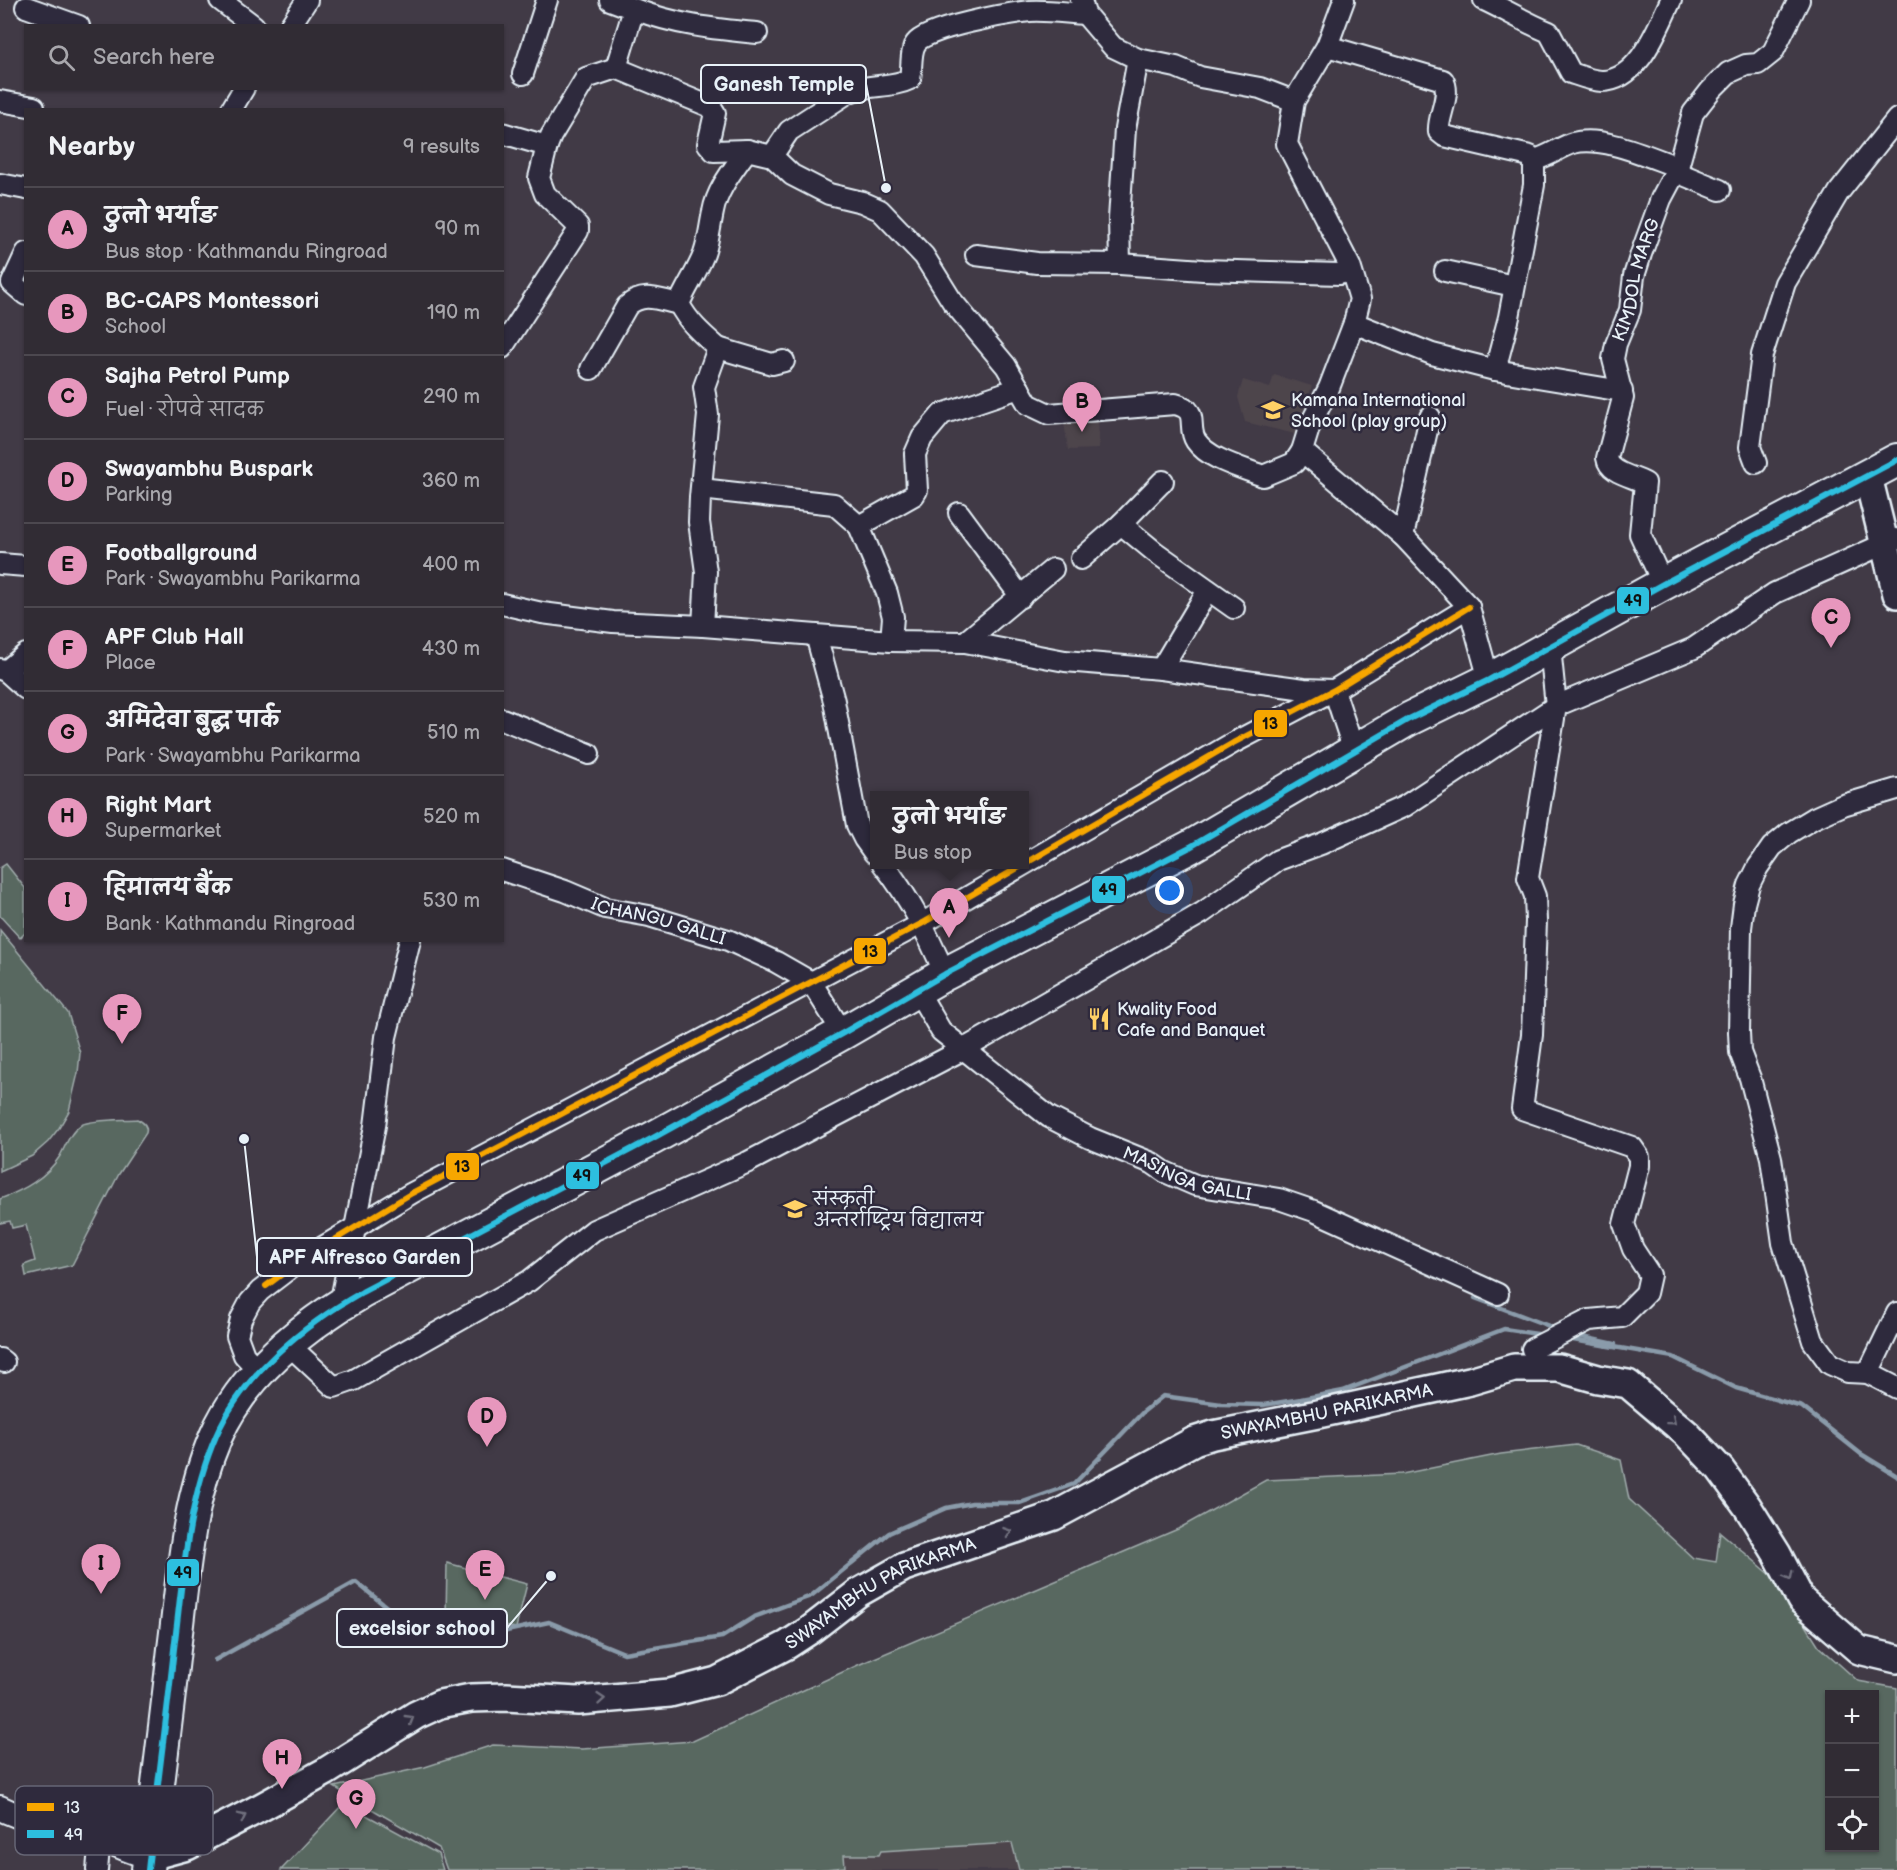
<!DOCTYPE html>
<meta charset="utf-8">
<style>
:root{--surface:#312c34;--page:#3d3840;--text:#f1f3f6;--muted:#a8a7ac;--line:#4c484f;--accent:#e797bd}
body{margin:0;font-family:"Balsamiq Sans","Playpen Sans Deva",sans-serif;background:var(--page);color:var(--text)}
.controls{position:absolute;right:18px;bottom:18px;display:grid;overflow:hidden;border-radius:0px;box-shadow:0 2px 4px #0004}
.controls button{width:54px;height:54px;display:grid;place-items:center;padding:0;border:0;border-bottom:2px solid var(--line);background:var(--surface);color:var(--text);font:30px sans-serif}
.you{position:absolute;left:1170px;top:891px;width:21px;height:21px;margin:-15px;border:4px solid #fff;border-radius:50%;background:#1a73e8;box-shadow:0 0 0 9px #1a73e833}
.badge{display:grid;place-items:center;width:39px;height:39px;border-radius:50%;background:var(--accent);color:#111;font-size:20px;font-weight:700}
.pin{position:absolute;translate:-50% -50px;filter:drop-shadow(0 2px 3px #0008)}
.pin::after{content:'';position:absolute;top:32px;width:21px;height:18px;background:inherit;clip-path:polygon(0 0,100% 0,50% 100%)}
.popup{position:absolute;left:870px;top:791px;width:159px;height:78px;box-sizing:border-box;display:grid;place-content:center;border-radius:0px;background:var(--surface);filter:drop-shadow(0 2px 4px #0005);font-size:20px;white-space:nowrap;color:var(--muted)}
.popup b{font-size:22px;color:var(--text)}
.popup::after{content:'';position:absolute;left:50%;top:100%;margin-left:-12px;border:12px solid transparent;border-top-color:var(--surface)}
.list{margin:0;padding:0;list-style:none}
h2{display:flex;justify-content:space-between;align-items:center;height:78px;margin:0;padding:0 24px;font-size:26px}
h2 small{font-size:20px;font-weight:400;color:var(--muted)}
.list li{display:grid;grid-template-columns:39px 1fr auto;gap:18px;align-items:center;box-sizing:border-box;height:84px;padding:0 24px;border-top:2px solid var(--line)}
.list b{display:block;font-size:22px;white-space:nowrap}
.list p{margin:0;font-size:20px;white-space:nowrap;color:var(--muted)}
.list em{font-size:20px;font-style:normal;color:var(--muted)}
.icon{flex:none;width:33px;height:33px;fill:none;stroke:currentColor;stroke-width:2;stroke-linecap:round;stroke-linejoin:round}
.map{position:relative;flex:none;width:1897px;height:1870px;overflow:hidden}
.search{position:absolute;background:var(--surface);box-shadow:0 2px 4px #0004;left:24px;top:24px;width:480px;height:66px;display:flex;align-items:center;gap:15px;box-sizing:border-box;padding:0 21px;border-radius:0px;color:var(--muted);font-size:22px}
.panel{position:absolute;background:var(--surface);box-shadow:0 2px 4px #0004;left:24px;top:108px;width:480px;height:834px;border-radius:0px}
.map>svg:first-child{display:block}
</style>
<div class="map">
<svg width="1897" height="1870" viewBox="0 0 1897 1870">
<rect width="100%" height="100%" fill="#413a46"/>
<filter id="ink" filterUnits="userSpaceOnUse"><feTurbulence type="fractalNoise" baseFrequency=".0167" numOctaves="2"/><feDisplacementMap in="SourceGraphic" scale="12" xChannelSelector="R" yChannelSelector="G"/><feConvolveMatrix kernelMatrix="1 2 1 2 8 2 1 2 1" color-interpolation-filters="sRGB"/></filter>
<g filter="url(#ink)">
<g fill="#4e454c">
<polygon points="1274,375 1312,386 1295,434 1245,422 1238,397 1243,380 1270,388"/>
<polygon points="1063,414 1098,415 1099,449 1068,450"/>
<polygon points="1012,1843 1019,1870 815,1870 844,1867 844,1855 879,1855 881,1851"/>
</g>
<g fill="#586860" stroke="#a0acac" stroke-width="1.5" fill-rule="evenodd">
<polygon points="6,864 25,888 25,933 20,938 0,916 0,868"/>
<polygon points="0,930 68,1013 80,1053 78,1073 69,1111 59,1128 48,1142 32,1156 0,1171"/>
<path d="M137,1119C144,1122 148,1126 146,1133L119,1174L72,1265L26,1276L24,1265L35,1261L26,1225L12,1228L10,1221L0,1223V1199C24,1190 46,1178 60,1156C66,1145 70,1132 81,1125C92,1119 124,1120 137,1119Z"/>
<path d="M1576,1445L1621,1460L1629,1499L1693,1558L1716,1562L1720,1532L1778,1581L1819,1646L1858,1681L1897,1688V1870H1019L1012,1843L881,1851L879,1855H844L845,1867L815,1870H447L439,1848L334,1787L425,1767L493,1745L582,1749L693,1741L858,1665L1178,1529L1266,1480L1402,1474L1501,1454ZM1830,1694H1874V1848H1830Z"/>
<polygon points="447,1563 527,1584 516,1628 446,1616"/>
<polygon points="344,1803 438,1854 443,1870 281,1870"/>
</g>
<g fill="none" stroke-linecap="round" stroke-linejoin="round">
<g stroke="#8a9baa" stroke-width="4.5">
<polyline points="1475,1298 1557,1329"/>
<polyline points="1573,1335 1615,1344"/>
<polyline points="1567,1339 1673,1357 1736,1388 1802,1407 1861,1454 1897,1476"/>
<polyline points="215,1660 356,1582 388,1608 421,1642 460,1641 549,1622 624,1653 722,1637 754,1617 811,1596 889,1533 946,1508 972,1503 1020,1503 1074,1484 1143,1412 1163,1396 1221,1404 1263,1405 1301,1399 1343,1391 1504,1329 1544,1335"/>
</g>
<g stroke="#e8f1f8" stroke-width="24">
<g id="minor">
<polyline points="220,0 254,26"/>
<polyline points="610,0 634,9 616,68"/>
<polyline points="1081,0 1085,14 1113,47 1138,59 1176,67 1200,77 1260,88 1294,101"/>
<polyline points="1344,0 1327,46 1294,101 1287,144 1350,266 1360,299 1354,323 1329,388 1310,425 1302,451 1403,536 1469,607 1489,680"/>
<path d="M1484,0C1506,10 1526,23 1549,32L1571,73C1580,76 1592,81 1602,81C1639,81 1658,27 1671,0"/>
<polyline points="26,7 79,26"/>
<path d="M634,9C676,25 713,29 757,33"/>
<polyline points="290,26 307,0"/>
<path d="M1327,46L1443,80C1452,95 1437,116 1439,132L1444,136L1530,156L1534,160V185L1509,317L1495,370"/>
<polyline points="523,74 547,0"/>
<polyline points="0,101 34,107"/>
<polyline points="231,110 244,88"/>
<path d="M502,133L547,146L551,136L586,78L616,68L711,107L715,113L708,144L714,151L747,150L772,156L792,175L829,194L862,202L880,210L924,256L952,301L1006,366L1028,404L1049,414L1175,404C1201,410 1186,426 1196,441C1209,460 1243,468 1263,476L1294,463L1302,451"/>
<path d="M772,156L789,131L849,92C869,84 892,88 910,79C912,69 910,51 916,43C926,28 1010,13 1030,11C1048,10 1067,13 1085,14"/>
<path d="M1534,160C1548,157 1560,147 1573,143C1603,135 1649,157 1678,167"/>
<polyline points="1676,172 1720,190"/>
<polyline points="0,184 26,189"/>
<polyline points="26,253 12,283 26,295"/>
<polyline points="976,255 1037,263 1120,264 1203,270 1340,274"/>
<polyline points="1120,264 1119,219 1125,129 1138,59"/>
<polyline points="1445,271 1514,286"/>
<polyline points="1354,323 1432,354 1495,370 1622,391"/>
<polyline points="502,348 578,231 578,226 545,194 539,178 547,146"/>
<polyline points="718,348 772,364 784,361"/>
<path d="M591,369L627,306C644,291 659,300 679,304"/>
<polyline points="1756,463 1750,447 1762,355 1785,283 1839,192 1897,119"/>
<polyline points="701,489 834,504 859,526"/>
<polyline points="959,513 1021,597"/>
<polyline points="1121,524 1155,552 1234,608"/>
<polyline points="1403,536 1430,417"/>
<polyline points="1081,559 1121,524 1163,481"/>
<polyline points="0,564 26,566"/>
<path id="s1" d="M1663,584L1640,534L1645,483C1632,476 1609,473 1607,458L1623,398L1613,359L1616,344L1630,310L1634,276L1641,254L1661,199L1678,167L1693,113L1711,90L1728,73L1746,65L1758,64L1773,52L1799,0"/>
<polyline points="502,604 542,613 613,622 703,626 891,641 965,642 1065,661 1161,669 1304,689 1334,690 1354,751"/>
<path d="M703,626L706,572L699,522L700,497L708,415L704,387L718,348C702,334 689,323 679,304C686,287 697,272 704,254C709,240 710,226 713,212C717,189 734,169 747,150"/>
<polyline points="816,635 834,701 857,825 864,839 874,853"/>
<polyline points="891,641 893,617 887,593 859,526 914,495 917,490 915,454 922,438 942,414 1019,388"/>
<polyline points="965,642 1053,569"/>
<polyline points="0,669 6,671 26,689"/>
<polyline points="1161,669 1208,590"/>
<polyline points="6,671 26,654"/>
<polyline points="502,719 589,754"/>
<polyline points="1897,789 1843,805 1814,818 1789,833 1772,847 1758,867 1749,885 1744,904 1741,928 1739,1032 1740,1052 1750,1078 1771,1158 1783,1243 1813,1341 1830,1364 1848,1372 1868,1373 1897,1388"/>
<path d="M883,864C910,898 928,935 945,974"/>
<path id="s2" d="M502,870L565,891L605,908L649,916L728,940L776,962L811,982L843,1033"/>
<path id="s3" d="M917,990L941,1031L1049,1117L1090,1138L1152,1163L1165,1172L1195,1185L1279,1199L1314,1211L1498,1294"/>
<polyline points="340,1305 375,1126 386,1037 410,940"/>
<polyline points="288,1344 334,1387 354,1380 529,1281 594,1230 748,1162 964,1049 1202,913 1278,860 1321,844 1405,806 1556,706 1694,648 1775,593 1895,539"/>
<polyline points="1532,1349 1589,1320 1622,1317 1646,1293 1650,1275 1633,1249 1624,1224 1639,1166 1639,1157 1632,1147 1522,1109 1532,1035 1536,921 1535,896 1528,878 1556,706 1550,647"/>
<polyline points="0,1359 4,1362"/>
<polyline points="260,1372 244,1355 237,1336 241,1319 250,1302 260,1291 298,1262 412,1193 923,923 1233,743 1334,690 1469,607"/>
<polyline points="1868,1373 1897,1313"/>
<polyline points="97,1870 100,1838"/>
</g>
</g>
<g stroke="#e8f1f8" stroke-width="28">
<path id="tertiary" d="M0,1808C31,1823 65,1828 98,1837C116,1843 129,1852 150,1856"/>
</g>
<g stroke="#e8f1f8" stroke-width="32">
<g id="secondary">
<polyline points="1868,477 1897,594"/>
<path id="s4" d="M150,1856L187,1846L258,1809L325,1772L416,1715L440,1704L471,1698L506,1697L578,1701L670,1693L717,1681L787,1645L810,1630L858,1593L904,1567L1054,1516L1194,1441L1213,1435L1318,1414L1470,1381L1514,1368H1559L1598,1379L1628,1384L1687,1434L1720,1469L1747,1506L1777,1554L1801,1600L1859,1650L1897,1659"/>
</g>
</g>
<g stroke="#e8f1f8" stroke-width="36">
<path id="trunk" d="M148,1870C156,1796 166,1723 174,1649C183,1578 187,1503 216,1436C243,1374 304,1325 362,1292L653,1138L843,1033L945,974L1190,847L1409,719L1489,680L1663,584L1897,460"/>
</g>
<use href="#minor" stroke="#2f2a3d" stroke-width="20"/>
<use href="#tertiary" stroke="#2f2a3d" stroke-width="24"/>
<use href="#secondary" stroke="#2f2a3d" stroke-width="27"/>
<use href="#trunk" stroke="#2f2a3d" stroke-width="32"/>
<g stroke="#2f2a3d" stroke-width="10">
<polyline id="bus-1" points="266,1286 298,1262 412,1193 923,923 1233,743 1334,690 1469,607"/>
</g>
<g stroke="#2f2a3d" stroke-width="10">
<path id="bus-2" d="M148,1870C156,1796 166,1723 174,1649C183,1578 187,1503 216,1436C243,1374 304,1325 362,1292L653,1138L843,1033L945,974L1190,847L1409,719L1489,680L1663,584L1897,460"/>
</g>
<use href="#bus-1" stroke="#f7a600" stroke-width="6"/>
<use href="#bus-2" stroke="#2dbfdf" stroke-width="6"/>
</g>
<defs><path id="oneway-chevron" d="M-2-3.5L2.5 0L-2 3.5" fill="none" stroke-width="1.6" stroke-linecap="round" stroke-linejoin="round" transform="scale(1.5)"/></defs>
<g stroke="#70707e">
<use href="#oneway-chevron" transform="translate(1672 1421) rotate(40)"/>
<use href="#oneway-chevron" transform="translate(1008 1532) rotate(-19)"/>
<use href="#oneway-chevron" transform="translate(1789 1576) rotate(63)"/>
<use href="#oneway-chevron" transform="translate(601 1699) rotate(-5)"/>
<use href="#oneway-chevron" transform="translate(410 1719) rotate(-31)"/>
<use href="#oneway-chevron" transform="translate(242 1817) rotate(-27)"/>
</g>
</g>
<defs>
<g id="school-bare" transform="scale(1.8)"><path d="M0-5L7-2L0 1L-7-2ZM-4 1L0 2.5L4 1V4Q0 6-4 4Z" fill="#ffd166" stroke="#2f2a3d" stroke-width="2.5" paint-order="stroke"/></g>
<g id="restaurant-bare" transform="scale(1.8)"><path d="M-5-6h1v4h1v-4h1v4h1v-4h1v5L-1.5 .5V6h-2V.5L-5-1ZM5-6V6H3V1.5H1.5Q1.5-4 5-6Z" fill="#ffd166" stroke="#2f2a3d" stroke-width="2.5" paint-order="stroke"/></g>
</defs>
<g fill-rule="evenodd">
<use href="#school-bare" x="1273" y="410"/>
<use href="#restaurant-bare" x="1099" y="1019"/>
<use href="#school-bare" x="795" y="1209"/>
</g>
<g text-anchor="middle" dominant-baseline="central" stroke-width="5" stroke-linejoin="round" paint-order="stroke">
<g font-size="18" fill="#e8f1f8" stroke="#2f2a3d">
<text stroke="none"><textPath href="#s1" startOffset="339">KIMDOL MARG</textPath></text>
<text stroke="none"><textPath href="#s2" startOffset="165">ICHANGU GALLI</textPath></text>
<text stroke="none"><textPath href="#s3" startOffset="336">MASINGA GALLI</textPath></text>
<text stroke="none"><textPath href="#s4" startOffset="1281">SWAYAMBHU PARIKARMA</textPath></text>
<text stroke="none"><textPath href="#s4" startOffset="795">SWAYAMBHU PARIKARMA</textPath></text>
</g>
<g font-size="18" fill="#e8f1f8" stroke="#2f2a3d" text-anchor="start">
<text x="1291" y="400">Kamana International<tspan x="1291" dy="21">School (play group)</tspan></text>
<text x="1117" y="1009">Kwality Food<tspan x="1117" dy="21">Cafe and Banquet</tspan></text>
<text x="813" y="1199">संस्कृती<tspan x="813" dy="21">अन्तर्राष्ट्रिय विद्यालय</tspan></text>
</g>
</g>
<rect x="15" y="1786" width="198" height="69" rx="9" fill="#2f2a3d" stroke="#666675" stroke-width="1.5"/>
<rect x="27" y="1803" width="27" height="8" fill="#f7a600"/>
<rect x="27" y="1830" width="27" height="8" fill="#2dbfdf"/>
<g font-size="16" fill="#e8f1f8">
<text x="64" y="1813">13</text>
<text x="64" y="1840">49</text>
</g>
<path fill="none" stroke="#e8f1f8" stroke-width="2" d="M886 188L866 84M244 1139L257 1257M551 1576L507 1628"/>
<g fill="#e8f1f8" stroke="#2f2a3d" stroke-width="2">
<circle cx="886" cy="188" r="6"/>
<circle cx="244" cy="1139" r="6"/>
<circle cx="551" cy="1576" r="6"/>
</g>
<g fill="#2f2a3d" stroke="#e8f1f8" stroke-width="2">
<rect x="701" y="65" width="165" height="38" rx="6"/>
<rect x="257" y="1238" width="215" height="38" rx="6"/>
<rect x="337" y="1609" width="170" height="38" rx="6"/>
</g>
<g font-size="20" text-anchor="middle" font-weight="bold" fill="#e8f1f8">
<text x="784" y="91">Ganesh Temple</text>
<text x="365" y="1264">APF Alfresco Garden</text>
<text x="422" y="1635">excelsior school</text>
</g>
<g stroke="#2f2a3d" stroke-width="2">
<rect x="1616" y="586" width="34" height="29" rx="6" fill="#2dbfdf"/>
<rect x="1253" y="709" width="35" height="29" rx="6" fill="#f7a600"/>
<rect x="1091" y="875" width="35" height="29" rx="6" fill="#2dbfdf"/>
<rect x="853" y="937" width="34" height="28" rx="6" fill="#f7a600"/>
<rect x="445" y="1152" width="35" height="29" rx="6" fill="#f7a600"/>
<rect x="565" y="1161" width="35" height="29" rx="6" fill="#2dbfdf"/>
<rect x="166" y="1558" width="34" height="29" rx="6" fill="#2dbfdf"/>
</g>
<g font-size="16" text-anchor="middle" font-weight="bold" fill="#111">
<text x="1633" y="606">49</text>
<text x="1270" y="729">13</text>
<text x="1108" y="895">49</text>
<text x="870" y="957">13</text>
<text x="462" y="1172">13</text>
<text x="582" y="1181">49</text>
<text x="183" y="1578">49</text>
</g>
</svg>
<div class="controls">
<button>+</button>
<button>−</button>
<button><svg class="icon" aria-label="locate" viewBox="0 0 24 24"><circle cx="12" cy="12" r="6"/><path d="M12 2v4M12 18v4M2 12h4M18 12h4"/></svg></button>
</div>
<div class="you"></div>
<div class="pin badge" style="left:949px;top:938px">A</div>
<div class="popup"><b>ठुलो भर्यांङ</b>Bus stop</div>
<div class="pin badge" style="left:1082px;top:432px">B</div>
<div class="pin badge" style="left:1831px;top:648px">C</div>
<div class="pin badge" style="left:487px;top:1447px">D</div>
<div class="pin badge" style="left:485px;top:1600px">E</div>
<div class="pin badge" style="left:122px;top:1044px">F</div>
<div class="pin badge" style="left:356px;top:1829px">G</div>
<div class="pin badge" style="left:282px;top:1789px">H</div>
<div class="pin badge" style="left:101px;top:1594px">I</div>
<div class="search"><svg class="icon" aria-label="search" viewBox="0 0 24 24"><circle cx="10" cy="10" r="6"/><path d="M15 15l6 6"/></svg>Search here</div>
<section class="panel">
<h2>Nearby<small>9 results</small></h2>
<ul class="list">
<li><span class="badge">A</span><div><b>ठुलो भर्यांङ</b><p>Bus stop · Kathmandu Ringroad</p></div><em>90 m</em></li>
<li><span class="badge">B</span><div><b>BC-CAPS Montessori</b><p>School</p></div><em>190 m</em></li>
<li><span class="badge">C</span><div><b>Sajha Petrol Pump</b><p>Fuel · रोपवे सादक</p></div><em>290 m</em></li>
<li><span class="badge">D</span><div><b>Swayambhu Buspark</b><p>Parking</p></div><em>360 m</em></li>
<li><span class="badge">E</span><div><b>Footballground</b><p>Park · Swayambhu Parikarma</p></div><em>400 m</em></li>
<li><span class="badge">F</span><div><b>APF Club Hall</b><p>Place</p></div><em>430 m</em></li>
<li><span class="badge">G</span><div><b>अमिदेवा बुद्ध पार्क</b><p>Park · Swayambhu Parikarma</p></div><em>510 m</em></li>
<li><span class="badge">H</span><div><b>Right Mart</b><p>Supermarket</p></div><em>520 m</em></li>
<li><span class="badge">I</span><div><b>हिमालय बैंक</b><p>Bank · Kathmandu Ringroad</p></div><em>530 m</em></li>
</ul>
</section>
</div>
